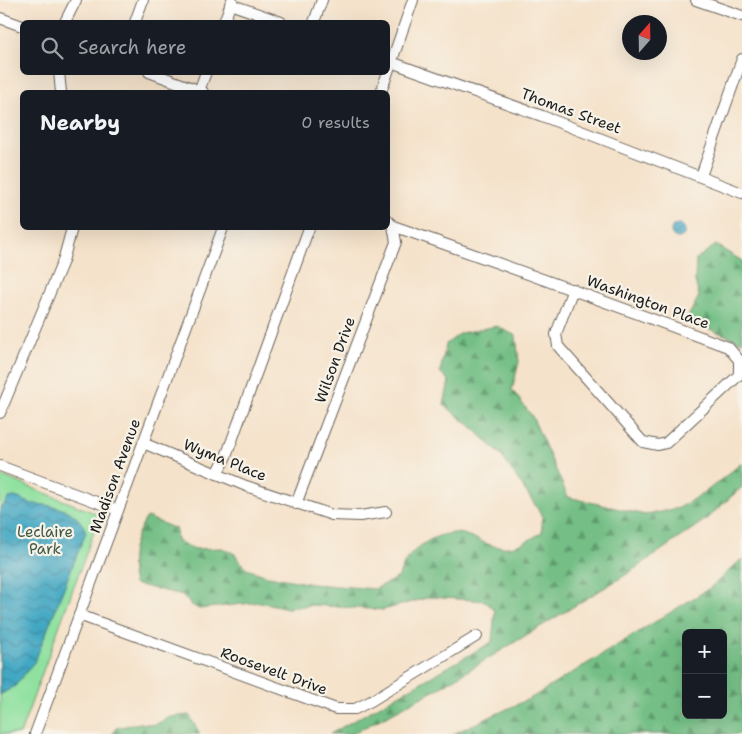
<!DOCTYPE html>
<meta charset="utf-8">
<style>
:root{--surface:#171b24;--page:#242831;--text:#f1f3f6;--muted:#9ea1a6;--line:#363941}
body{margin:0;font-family:"Shantell Sans",sans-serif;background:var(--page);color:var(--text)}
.controls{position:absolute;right:15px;bottom:15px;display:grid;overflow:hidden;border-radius:8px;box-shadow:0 5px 20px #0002}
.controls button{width:45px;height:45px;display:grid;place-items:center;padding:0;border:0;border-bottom:1px solid var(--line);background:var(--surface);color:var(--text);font:25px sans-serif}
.compass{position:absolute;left:622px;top:15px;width:45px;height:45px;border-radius:50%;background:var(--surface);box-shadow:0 5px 20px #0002;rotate:20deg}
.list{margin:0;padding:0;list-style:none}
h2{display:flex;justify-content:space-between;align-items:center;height:65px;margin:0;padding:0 20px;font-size:21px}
h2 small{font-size:16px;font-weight:400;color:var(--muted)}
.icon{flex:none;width:28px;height:28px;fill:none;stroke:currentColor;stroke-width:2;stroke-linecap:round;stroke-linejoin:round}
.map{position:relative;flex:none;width:742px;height:734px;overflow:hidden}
.search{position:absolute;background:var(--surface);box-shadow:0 5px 20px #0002;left:20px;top:20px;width:370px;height:55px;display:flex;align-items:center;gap:12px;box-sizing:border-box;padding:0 18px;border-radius:8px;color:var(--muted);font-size:19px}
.panel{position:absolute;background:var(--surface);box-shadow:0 5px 20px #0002;left:20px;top:90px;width:370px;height:140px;border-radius:8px}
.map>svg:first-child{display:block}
</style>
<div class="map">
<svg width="742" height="734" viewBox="0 0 742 734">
<defs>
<pattern id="forest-firs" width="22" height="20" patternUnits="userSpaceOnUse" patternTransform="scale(1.25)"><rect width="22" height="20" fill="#74bf86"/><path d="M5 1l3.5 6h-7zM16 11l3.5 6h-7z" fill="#5e9a6d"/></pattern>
<pattern id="water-waves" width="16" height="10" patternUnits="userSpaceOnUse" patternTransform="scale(1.25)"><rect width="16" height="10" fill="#43a7c3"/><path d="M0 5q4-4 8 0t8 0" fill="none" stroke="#37879e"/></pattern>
</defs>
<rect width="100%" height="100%" fill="#f7f3e8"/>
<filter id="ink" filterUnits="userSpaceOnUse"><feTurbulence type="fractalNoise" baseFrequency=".02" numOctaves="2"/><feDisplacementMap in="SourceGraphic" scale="10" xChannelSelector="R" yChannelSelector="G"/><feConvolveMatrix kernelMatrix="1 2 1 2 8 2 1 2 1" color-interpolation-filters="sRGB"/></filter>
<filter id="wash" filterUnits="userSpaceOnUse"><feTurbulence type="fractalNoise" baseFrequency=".0096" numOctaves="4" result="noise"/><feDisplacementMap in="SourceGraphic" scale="20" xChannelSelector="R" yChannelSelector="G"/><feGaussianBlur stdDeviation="1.12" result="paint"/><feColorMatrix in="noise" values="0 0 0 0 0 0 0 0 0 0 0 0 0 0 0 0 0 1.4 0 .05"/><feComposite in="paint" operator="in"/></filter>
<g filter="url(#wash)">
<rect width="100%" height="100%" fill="#f5e2ca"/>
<g fill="url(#forest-firs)" stroke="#486e51" fill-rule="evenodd">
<polygon points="716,245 742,261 742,342 695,323 688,317 699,296 695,281 696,259"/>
<path d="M497,326L516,336L519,362L512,390L532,416L568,497L645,515L679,508L708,490L742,463V487L705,520L627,574L441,687L352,734H330L492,642L495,611L486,601L430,597L383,610L313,605L288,608L260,602L199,609L190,604L183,595L134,584C128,560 133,538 147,517L176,529L177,541L195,549L222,548L235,554L246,569L268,576L312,584L375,589L399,577C404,553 432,533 456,533C472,534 485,546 500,547C515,549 530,540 542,532V515L501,455L473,428L444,405L449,381L440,372L446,344L461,333Z"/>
<path d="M742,559V734H453L533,697L710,588ZM686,633H723V715H686Z"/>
<polygon points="189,715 200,734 113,734 116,728 140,723 155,725 169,717"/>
</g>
<polygon fill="#90e1a0" stroke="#567e5e" points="0,475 100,515 20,734 0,734"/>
<g fill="url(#water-waves)" stroke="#306270">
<circle cx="678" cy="231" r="7"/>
<path d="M15,497C22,499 28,503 34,504C54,505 79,510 86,532L35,661L15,686L0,695V510L9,498Z"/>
</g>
</g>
<g filter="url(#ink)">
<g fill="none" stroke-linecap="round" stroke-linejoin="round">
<g stroke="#686159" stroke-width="12">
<g id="minor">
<polyline points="696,0 742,16"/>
<polyline points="230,4 281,22"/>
<polyline points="0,18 22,26"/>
<polyline points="65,22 76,0"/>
<polyline points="135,22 143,0"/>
<polyline points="224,22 232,0"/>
<polyline points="314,22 322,0"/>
<polyline points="388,61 542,116 742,193"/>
<polyline points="59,72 61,92"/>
<polyline points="149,72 203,92"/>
<polyline points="199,91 206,72"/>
<polyline points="381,92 413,0"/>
<polyline points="701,176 742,59"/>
<path d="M388,221L393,226C505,265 617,306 728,347L739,360V375L666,443L658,445L643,442L558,346L556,334L573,289"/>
<polyline points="0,413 63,261 72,228"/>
<polyline points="143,443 246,486 332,515 360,516 386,512"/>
<polyline points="0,466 118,510"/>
<polyline points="217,474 227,454 309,228"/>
<polyline points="296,504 396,242 393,226"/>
<polyline points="79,615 336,709 355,709 371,701 477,636"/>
<polyline points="35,734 223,228"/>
</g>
</g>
<use href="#minor" stroke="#fff" stroke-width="10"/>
</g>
</g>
<g text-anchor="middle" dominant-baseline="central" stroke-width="4.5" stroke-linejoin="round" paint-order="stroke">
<g font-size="15" fill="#1c1c1c" stroke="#f7f3e8">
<text transform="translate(571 111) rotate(20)">Thomas Street</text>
<text transform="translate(648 302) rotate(20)">Washington Place</text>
<text transform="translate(335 360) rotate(-70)">Wilson Drive</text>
<text transform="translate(225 460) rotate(22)">Wyma Place</text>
<text transform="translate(115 476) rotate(-70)">Madison Avenue</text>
<text transform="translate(274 671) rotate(20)">Roosevelt Drive</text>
</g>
<g font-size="15" fill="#3f5744" stroke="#f7f3e8">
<text x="45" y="532">Leclaire<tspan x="45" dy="17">Park</tspan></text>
</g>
</g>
</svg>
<div class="controls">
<button>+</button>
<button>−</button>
</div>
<svg class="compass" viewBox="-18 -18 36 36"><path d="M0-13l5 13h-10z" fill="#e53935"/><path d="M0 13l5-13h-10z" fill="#9ea1a6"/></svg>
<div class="search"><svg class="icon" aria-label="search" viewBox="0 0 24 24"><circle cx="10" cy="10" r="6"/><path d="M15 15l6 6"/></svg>Search here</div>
<section class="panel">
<h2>Nearby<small>0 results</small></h2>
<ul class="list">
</ul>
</section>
</div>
